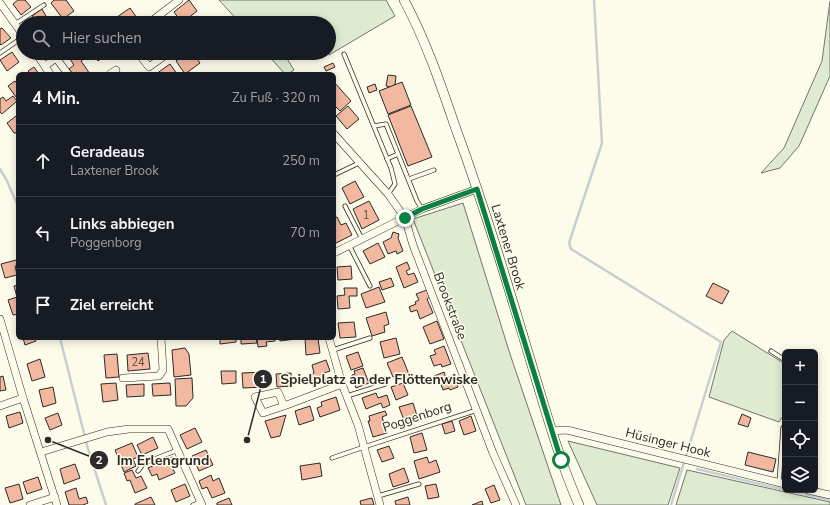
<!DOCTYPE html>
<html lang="de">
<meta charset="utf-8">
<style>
:root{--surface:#171b24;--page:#242831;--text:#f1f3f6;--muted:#9ea1a6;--line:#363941}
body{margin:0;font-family:"Nunito Sans",sans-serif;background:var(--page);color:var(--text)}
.controls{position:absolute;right:12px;bottom:12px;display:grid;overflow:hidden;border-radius:6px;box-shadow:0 2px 10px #0003}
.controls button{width:36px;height:36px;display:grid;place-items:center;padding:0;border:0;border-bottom:1px solid var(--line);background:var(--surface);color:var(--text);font:20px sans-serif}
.stop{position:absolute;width:12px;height:12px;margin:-9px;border:3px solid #0b8043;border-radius:50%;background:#fff}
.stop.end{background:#0b8043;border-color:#fff;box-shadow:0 1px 4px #0008}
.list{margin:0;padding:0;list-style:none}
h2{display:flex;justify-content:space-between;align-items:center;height:52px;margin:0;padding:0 16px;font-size:17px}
h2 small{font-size:13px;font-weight:400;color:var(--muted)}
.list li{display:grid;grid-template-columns:26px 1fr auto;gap:12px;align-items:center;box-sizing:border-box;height:72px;padding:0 16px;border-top:1px solid var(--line)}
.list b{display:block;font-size:15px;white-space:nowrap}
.list p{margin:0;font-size:13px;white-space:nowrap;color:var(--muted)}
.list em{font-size:13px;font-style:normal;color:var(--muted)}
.icon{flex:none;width:22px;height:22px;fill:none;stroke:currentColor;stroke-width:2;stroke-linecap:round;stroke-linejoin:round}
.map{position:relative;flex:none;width:830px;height:505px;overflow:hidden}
.search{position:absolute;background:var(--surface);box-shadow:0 2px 10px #0003;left:16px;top:16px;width:320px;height:44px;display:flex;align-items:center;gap:10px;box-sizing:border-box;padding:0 14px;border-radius:22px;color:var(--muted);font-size:15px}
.panel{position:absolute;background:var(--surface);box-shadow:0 2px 10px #0003;left:16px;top:72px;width:320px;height:268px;border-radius:6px}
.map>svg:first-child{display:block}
</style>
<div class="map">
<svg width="830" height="505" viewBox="0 0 830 505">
<rect width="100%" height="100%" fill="#fdfbea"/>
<g fill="#deebd1" stroke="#74746e">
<polygon points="219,0 386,0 395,16 329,55 328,53 329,53 329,23 240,23"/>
<polygon points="830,1 830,76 799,146 780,168 761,173 784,148 822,61"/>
<polygon points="266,53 293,53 286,57 294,70 288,74 285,74"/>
<polygon points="463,203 510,354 561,505 526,505 413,219"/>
<polygon points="732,331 785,364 785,413 779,422 709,397 724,340"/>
<polygon points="568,441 680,468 668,505 597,505"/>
<polygon points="687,470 830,502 830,505 676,505"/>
</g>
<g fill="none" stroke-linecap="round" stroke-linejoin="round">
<g stroke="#c7d0d0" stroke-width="2.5">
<polyline points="594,0 602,143 569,243 571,249 721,342 671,505"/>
<polyline points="0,169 6,179 18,206"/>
<polyline points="60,338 88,449 106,505"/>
<polyline points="697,469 785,490"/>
<polyline points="787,490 830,500"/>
</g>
</g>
<g fill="#f2b8a0" stroke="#2b2b2b">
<polygon points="18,0 25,0 31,7 21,15 13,4"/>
<polygon points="54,0 66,0 74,11 63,19 51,3"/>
<polygon points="189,0 197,11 182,23 174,12"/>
<polygon points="130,8 137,18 130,23 121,23 117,17"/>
<polygon points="42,9 46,16 38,22 39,23 32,23 35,21 32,16"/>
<polygon points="77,16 83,23 68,23"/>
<polygon points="2,28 11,38 1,45 0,44 0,29"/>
<polygon points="12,52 19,62 7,71 0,60"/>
<polygon points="79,53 85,53 87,57 81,61 90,74 73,74 69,69 74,65 70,59"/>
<polygon points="93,53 105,53 106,55 98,61"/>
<polygon points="187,53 193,53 200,63 185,74 176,61"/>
<polygon points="202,53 215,53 206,59"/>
<polygon points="333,63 335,67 326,71 324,67"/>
<polygon points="170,64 177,74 156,74"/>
<polygon points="34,67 39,74 31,74 28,71"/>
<polygon points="388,75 396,76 395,85 391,87 386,86"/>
<polygon points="15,81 18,85 18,96 16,97 8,86"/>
<polygon points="334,82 351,101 340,111 334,105"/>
<polygon points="402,82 411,105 388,114 379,91"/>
<polygon points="375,84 377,90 369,93 367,87"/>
<polygon points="13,96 17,101 2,114 0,112 0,99 3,97 6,101"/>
<polygon points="348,106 359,119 347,129 336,116"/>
<polygon points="411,106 432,157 408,166 388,115"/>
<polygon points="16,116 18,119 18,133 14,133 7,123"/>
<polygon points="355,181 364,197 350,204 342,188"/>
<polygon points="369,201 379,220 362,229 353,209"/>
<polygon points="337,217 341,225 346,223 352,235 336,243 334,239 334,218"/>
<polygon points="393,232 399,234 398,238 403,251 397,254 396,251 388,254 383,242 391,238"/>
<polygon points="378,243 385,257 370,264 363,251"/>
<polygon points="16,260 18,265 15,266 17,275 5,278 1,264"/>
<polygon points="407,262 410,269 406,271 408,275 414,273 418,282 404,288 396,267"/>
<polygon points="351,266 352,279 338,280 337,267"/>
<polygon points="391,278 394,286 382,290 379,282"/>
<polygon points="713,283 729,291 722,304 706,296"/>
<polygon points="18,285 18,314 13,315 8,300 17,297 14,286"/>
<polygon points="379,287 385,302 366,308 361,294"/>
<polygon points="344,288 357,288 357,296 349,296 350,308 338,309 337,296 345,295"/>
<polygon points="427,290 430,297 427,299 433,313 420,319 417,310 411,312 409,307 416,304 415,302 419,300 416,294"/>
<polygon points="386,312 389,324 384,326 385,332 372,336 366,318"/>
<polygon points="437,321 444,339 430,344 423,327"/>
<polygon points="354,322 356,337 340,338 338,323"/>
<polygon points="23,338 35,338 36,341 25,345"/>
<polygon points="220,338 236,338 236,342 220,344"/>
<polygon points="241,338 256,338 257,343 241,344"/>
<polygon points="257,338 275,338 275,341 266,342 267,346 258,347"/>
<polygon points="279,338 296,338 296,339 280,341"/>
<polygon points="305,338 318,338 320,353 306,355"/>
<polygon points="396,338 400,354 384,358 380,342"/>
<polygon points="444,346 451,364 442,367 441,364 434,366 430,356 436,354 434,350"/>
<polygon points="185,348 189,354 191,375 174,377 172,350"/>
<polygon points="358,352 363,366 351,370 346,356"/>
<polygon points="148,353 150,369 128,371 127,355"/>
<polygon points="117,354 119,377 106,378 104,355"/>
<polygon points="402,357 410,377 400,380 398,375 393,377 387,363"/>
<polygon points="40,359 45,377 32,381 27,364"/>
<polygon points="326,360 330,371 324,373 326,381 313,386 309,375 314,373 312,365"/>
<polygon points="363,368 369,383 356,388 352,375 355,374 354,371"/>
<polygon points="221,371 236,371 236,383 222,384"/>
<polygon points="264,372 265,387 243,388 242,373"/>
<polygon points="444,372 446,378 454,375 458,387 450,390 449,388 443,390 440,382 437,383 434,376"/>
<polygon points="291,373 292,386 277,387 276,374"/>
<polygon points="3,376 6,390 0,391 0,377"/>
<polygon points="192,378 193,398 186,406 176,406 175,379"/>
<polygon points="116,383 118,400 103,402 101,384"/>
<polygon points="170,383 171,395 153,396 152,384"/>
<polygon points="403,383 408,395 396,400 391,387"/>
<polygon points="144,384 144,396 127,397 126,385"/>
<polygon points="53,387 56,403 43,407 39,390"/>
<polygon points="376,393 378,398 387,395 390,405 383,408 381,403 366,409 362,398"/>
<polygon points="336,397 340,410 320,417 317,408 322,406 321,402"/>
<polygon points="413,403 418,419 405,423 399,407"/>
<polygon points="310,406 314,420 299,425 295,411"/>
<polygon points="385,411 387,415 382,417 387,433 373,437 368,421 370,421 369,416"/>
<polygon points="20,412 23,423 9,428 6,416"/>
<polygon points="58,413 62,425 50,430 45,418"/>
<polygon points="742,414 751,418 748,427 738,424"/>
<polygon points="286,415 280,436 271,438 265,421"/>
<polygon points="471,416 476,431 464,435 459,421"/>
<polygon points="452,421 455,431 445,434 442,424"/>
<polygon points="195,428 202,442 187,449 180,435"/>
<polygon points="422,433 427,450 414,453 410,437"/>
<polygon points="153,437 158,448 142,455 137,445"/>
<polygon points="132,443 138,457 133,459 136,466 124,472 115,450"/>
<polygon points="389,446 394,458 382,462 377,450"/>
<polygon points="206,450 213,465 199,471 192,456"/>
<polygon points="748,452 776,459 773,472 745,465"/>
<polygon points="173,457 178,467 173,469 175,473 159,480 157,474 152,476 148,468"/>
<polygon points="427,457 429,463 436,460 440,472 419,479 414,461"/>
<polygon points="320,463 322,476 302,480 300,466"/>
<polygon points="75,464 80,478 64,484 60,469"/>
<polygon points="404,468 409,482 393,487 389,474"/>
<polygon points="132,470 136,478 141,476 147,488 135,493 130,480 127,481 124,473"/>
<polygon points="211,475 213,481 219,478 225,493 212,498 207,487 202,489 199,481"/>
<polygon points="38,477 42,489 27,494 23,482"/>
<polygon points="19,484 23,499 10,503 5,488"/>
<polygon points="185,484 190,496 176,502 171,490"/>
<polygon points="436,484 439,497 428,499 425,486"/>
<polygon points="494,485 500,500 491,503 485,489"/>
<polygon points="76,488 79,499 86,497 88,503 83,505 69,505 65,492"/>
<polygon points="151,497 155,505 135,505 135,504"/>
<polygon points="408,497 410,505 396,505 395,501"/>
<polygon points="229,498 232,505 217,505 217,503"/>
<polygon points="372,498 374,505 361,505 360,501"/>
<polygon points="482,501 483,505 472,505"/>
</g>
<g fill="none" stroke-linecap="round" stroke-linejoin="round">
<g stroke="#2b2b2b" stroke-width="5">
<g id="service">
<polyline points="15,24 44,5"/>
<polyline points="0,53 23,37"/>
<polyline points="344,54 391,168 395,184 388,194"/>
<polyline points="56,58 64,53"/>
<polyline points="374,126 386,124 417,201 422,209"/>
<polyline points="387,159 398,154"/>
<polyline points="334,175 359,163"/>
<polyline points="409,179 434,170"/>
<polyline points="345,206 362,239"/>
<polyline points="349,245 370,286"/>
<polyline points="333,350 370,338"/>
<polyline points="771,351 785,360"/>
<polyline points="347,396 385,384"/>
<polyline points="332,458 364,447 477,410"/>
<polyline points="138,471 144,463 178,450"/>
<polyline points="779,483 783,428 785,425"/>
<polyline points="378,496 419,484"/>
<polyline points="193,505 201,502"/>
</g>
</g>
<g stroke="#2b2b2b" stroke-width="8">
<g id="minor">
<polyline points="0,3 23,35"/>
<polyline points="149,23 179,0"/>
<polyline points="36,53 50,74"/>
<polyline points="138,53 149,67 163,57 161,53"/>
<polyline points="45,66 56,58 68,74"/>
<polyline points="110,74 116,70"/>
<polyline points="334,134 388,194 405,218 413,245 493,453 516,505"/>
<polyline points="334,253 422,209 477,189"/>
<polyline points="0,319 23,398 57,505"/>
<polyline points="329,338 342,384 358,425 380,505"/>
<polyline points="123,378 159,376 163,370 161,338"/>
<polyline points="0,406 23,398"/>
<polyline points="284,406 263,413 255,397 278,392 284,406 342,384"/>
<polyline points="551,431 567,430 785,484"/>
<polyline points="41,452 107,432 129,429 168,429 202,505"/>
<polyline points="808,490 830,495"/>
<polyline points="30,505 55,497"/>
</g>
</g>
<g stroke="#2b2b2b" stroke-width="10">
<path id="tertiary" d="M404,0C426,41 441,85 456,129C486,211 511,295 536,379C549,422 561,464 579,505"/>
</g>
<use href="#service" stroke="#fdfbea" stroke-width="3.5"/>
<use href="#minor" stroke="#fdfbea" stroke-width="7"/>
<use href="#tertiary" stroke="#fdfbea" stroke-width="9"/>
</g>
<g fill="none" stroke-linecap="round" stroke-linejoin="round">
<polyline stroke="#0b8043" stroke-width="5" points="405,218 422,209 477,189 561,460"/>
</g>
<g text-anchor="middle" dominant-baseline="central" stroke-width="3" stroke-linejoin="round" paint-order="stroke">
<g font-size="11" fill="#5d4e48">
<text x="366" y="215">1</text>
<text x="138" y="362">24</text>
</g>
<g font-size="13" fill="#2b2b2b" stroke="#fdfbea">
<text transform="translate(508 247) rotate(73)">Laxtener Brook</text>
<text transform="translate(450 306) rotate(69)">Brookstraße</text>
<text transform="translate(417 417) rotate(-18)">Poggenborg</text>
<text transform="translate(668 443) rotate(14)">Hüsinger Hook</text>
</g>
</g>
<path fill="none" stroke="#2b2b2b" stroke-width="1.5" d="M247 440L263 379M48 440L99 460"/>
<g fill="#2b2b2b" stroke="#fdfbea" stroke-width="1.5">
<circle cx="247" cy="440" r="4"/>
<circle cx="48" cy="440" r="4"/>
<circle cx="263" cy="379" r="10"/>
<circle cx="99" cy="460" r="10"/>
</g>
<g font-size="12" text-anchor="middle" font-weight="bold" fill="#fff">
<text x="263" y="383">1</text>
<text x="99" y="464">2</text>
</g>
<g font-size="14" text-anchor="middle" font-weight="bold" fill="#2b2b2b" stroke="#fdfbea" stroke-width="3" stroke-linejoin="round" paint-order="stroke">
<text x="379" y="384">Spielplatz an der Flöttenwiske</text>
<text x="163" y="465">Im Erlengrund</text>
</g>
</svg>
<div class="controls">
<button>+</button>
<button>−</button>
<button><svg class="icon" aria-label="locate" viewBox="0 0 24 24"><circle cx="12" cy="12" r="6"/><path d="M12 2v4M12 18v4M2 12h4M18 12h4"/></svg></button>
<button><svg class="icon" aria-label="layers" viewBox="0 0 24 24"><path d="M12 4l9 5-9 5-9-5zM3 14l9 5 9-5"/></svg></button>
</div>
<div class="stop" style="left:561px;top:460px"></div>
<div class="stop end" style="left:405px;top:218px"></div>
<div class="search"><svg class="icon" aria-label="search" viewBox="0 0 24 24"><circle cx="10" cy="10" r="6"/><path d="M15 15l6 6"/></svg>Hier suchen</div>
<section class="panel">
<h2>4 Min.<small>Zu Fuß · 320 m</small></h2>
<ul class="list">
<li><svg class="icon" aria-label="ahead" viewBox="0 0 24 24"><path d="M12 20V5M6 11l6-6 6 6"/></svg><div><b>Geradeaus</b><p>Laxtener Brook</p></div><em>250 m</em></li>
<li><svg class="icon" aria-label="left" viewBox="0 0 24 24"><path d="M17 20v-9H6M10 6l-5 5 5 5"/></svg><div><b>Links abbiegen</b><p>Poggenborg</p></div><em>70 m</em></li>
<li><svg class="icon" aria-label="arrive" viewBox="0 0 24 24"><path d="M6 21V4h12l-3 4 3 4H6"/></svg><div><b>Ziel erreicht</b></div></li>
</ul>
</section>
</div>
